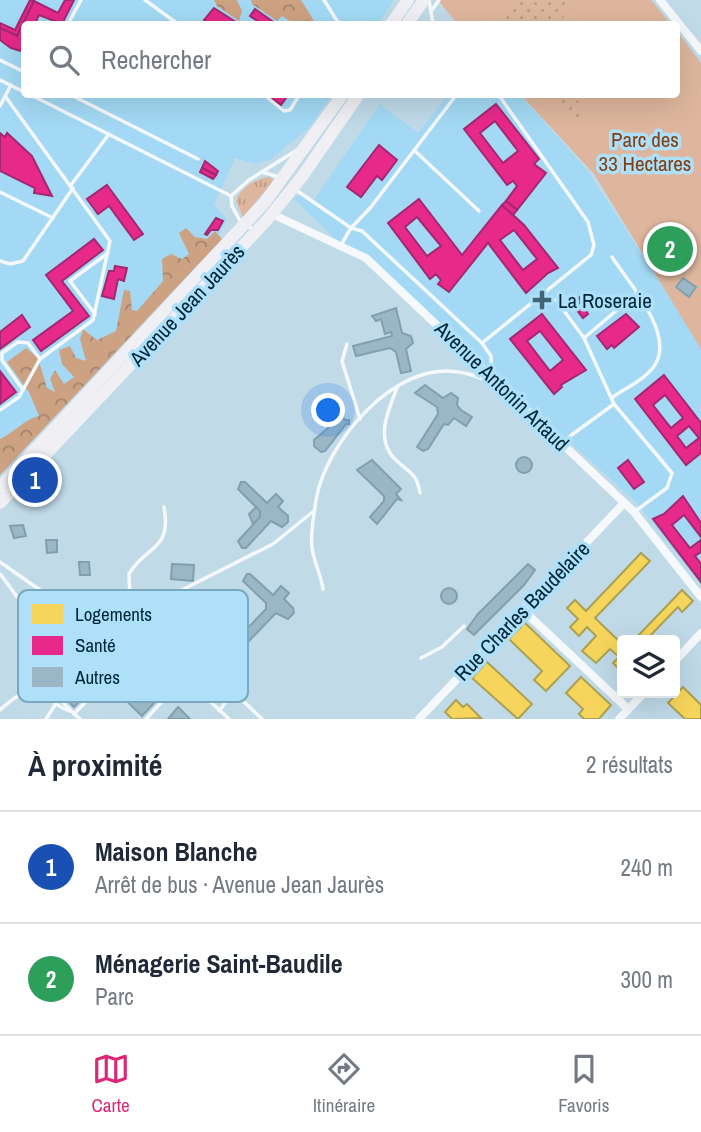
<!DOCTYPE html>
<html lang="fr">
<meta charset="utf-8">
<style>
:root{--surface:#fff;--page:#f2f2f3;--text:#1f2937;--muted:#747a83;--line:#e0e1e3;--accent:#db2777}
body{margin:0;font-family:"Archivo Narrow",sans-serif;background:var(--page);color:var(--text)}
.controls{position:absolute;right:21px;bottom:21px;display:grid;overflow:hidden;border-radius:7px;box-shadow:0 7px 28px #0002}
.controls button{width:63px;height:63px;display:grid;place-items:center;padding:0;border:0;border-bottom:2px solid var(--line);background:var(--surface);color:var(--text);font:35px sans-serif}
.you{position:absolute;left:329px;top:411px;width:24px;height:24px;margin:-18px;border:5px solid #fff;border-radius:50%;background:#1a73e8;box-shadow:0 0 0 10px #1a73e833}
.badge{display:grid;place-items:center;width:46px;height:46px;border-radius:50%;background:var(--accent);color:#fff;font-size:23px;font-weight:700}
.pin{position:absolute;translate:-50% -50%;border:4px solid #fff;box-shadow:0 2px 7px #0006}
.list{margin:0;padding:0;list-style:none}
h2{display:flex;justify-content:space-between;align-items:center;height:91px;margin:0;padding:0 28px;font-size:30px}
h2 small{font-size:23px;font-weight:400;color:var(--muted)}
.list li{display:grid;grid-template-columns:46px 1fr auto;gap:21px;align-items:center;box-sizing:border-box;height:112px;padding:0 28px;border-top:2px solid var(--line)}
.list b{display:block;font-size:26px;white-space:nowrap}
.list p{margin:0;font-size:23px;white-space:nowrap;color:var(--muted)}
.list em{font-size:23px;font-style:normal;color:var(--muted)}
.icon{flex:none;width:38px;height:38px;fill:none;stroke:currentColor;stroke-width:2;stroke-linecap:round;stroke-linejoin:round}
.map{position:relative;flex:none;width:701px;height:719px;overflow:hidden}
.search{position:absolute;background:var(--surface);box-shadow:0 7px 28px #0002;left:21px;right:21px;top:21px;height:77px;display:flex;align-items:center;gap:18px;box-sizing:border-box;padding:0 24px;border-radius:7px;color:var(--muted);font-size:26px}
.sheet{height:315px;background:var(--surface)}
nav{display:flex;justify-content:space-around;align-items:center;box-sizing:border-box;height:98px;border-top:2px solid var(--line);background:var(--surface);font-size:19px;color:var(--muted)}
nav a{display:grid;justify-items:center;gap:4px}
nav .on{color:var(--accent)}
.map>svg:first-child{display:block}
</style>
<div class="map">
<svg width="701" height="719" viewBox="0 0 701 719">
<defs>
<pattern id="grass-tufts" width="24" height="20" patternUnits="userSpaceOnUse" patternTransform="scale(1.75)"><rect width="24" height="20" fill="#deb69d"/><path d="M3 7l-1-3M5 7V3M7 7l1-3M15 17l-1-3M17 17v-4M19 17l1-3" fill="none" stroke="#bd9c88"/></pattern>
<pattern id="forest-crowns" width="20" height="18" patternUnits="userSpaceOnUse" patternTransform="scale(1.75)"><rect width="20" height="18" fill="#cda283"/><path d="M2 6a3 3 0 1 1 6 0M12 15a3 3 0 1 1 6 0" fill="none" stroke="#a4846c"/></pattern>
<pattern id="garden-dots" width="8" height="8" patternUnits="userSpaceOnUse" patternTransform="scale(1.75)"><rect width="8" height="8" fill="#deb69d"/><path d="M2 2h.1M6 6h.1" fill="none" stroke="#bd9c88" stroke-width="1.8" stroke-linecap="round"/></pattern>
</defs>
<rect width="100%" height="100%" fill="#c0dae8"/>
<g fill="#a3d9f4">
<polygon points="0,0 394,0 378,24 24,24 24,94 332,95 309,128 271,159 256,164 235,158 214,204 227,219 219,234 222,239 0,475"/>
<polygon points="448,95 520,95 588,171 698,342 701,349 701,585 636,502 366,258 341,245 294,199 302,192 313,201 380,104 418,133"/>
</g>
<path fill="url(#grass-tufts)" d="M269,177L274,180L243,217L236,201C239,188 257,178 269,177Z"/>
<g fill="url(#forest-crowns)">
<polygon points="214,0 237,0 242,11 239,21 217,6"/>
<polygon points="251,0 301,0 316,24 294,24 282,16 277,21 252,4"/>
<path d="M186,228L195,237L207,239L215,231L222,239L0,475V439C15,432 23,420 39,416L29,392L7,362L26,348L38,358L47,388L55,392L50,379L55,370L64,384L74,377L62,364L59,350L70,346L76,358L86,361L80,339L83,329L97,340L116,331L124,290L130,291L132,310L137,311L163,281L162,259L171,254L182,259L189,254L179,233Z"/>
</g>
<g fill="#deb69d">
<polygon points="438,0 651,0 671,24 457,24"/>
<polygon points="677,31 701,63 701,349 594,174 521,95 676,94"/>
</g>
<g fill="url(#garden-dots)">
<polygon points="520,0 572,0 575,3 558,24 501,24"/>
<polygon points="545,95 576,95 583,114 574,124"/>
</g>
<g fill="#f6d55c" stroke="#aca051" stroke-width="2">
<polygon points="641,553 650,561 595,618 622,644 622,666 619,669 613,663 619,657 610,649 596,663 582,651 596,636 587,627 579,636 570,627 578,619 567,608 575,600 586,611"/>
<polygon points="682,590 693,601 682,612 678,607 646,640 634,640"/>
<polygon points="525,623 570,666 546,691 534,680 542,671 509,639"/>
<polygon points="487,662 532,704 518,719 472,678"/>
<polygon points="581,677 611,705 599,719 584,719 579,714 583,709 566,693"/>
<polygon points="683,687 701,705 701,719 685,719 668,703"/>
<polygon points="456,700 463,707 467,704 481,718 452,719 445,712"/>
</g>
<g fill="#e7298a" stroke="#a22871" stroke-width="2" fill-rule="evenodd">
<polygon points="30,0 34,1 17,36 0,28 0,23 15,30"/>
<polygon points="65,0 74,0 62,24 39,15 35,24 24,24 24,52 11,48 0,40 0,28 17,36 34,1 58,13"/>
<polygon points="214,8 239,24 210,24 204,20"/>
<polygon points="255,9 275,23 278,24 262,24 250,16"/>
<polygon points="265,94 286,94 286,98 281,105"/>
<path d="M496,104L539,159L534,164L546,173L517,210L506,201L517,186L513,181L507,185L464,129ZM495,121L518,151L503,163L480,133Z"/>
<polygon points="0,133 5,137 7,133 32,156 52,196 34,193 35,188 0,171"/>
<polygon points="379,145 397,160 382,180 377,176 361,197 347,187"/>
<polygon points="205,161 218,171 216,175 202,168"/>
<polygon points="202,168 216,175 213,179 200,172"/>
<polygon points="107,185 143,234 134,240 109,206 98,214 87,199"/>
<path d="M419,199L462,255L502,205L524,225L558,268L548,273L526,293L488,243L449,292L438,284L441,280L436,274L430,279L388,223ZM417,217L441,246L427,256L405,227ZM514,230L537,259L523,270L500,240Z"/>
<polygon points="506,201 517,210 513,215 502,205"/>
<polygon points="216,218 223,221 218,230 211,230 207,235 205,234"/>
<polygon points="94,239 103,250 62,281 89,316 41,351 33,340 73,311 46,275"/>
<polygon points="115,266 127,268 124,281 118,279 114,299 102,296 109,271 114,271"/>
<polygon points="586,292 593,301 583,306 588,314 583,318 572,304"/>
<path d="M542,314L586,370L561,385L562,387L554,394L510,339ZM540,331L563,360L550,371L527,341Z"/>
<polygon points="626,314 639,327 614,348 612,345 607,349 597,336"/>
<polygon points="22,315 30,327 0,349 0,332"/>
<polygon points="0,371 16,392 0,404 1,386"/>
<path d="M664,375L701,423V453L686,465L635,399ZM665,395L683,418L671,428L653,405ZM689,426L699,438L686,448L677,436Z"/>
<polygon points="628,460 644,482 634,489 618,468"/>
<polygon points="683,496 701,523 701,537 684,515 672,525 690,548 701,540 701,552 695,556 701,564 701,582 653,519 664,514"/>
</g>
<g fill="#9bb7c5" stroke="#81a0ae" stroke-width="2">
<polygon points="683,278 696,287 689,297 676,287"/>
<polygon points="396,308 402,333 411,336 413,343 406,349 411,371 401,373 396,352 390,348 356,356 353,346 392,336 391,332 385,334 381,319 376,321 372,316"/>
<polygon points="425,385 443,398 451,393 458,398 457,405 461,410 472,417 466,426 454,418 448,425 444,424 428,449 423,451 417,447 438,414 437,407 415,393"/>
<polygon points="325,396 345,420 349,420 349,424 346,424 325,451 321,452 314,446 314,440 334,423 316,403"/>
<circle cx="524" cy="465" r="8"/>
<polygon points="372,460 401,489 396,494 401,500 397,499 377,524 370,517 384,501 384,496 357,470"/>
<polygon points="241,482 245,482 267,503 276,494 283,501 278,507 288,516 288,522 282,527 271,521 246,548 242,548 238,541 260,517 260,511 238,489"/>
<polygon points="256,507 260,511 260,517 253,524 249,514"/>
<polygon points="23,525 26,536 14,538 10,526"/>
<polygon points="46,540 57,540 57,552 47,553"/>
<polygon points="79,562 89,562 90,575 80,575"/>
<polygon points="172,564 194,565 193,581 171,579"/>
<polygon points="528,564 535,570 524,585 474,635 467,629 478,614"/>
<polygon points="247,574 250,574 273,595 281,586 289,593 284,599 293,608 294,613 288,619 276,613 246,644 239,637 266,609 266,603 243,581"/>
<circle cx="449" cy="596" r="8"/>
<polygon points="121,669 156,701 142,716 108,683"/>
<polygon points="64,685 81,700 74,707 58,691"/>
<polygon points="178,707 190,719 168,719"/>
</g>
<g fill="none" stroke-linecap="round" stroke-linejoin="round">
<g stroke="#f6f9fc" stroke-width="3.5">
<polyline points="145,0 178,24"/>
<polyline points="324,0 339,24"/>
<polyline points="429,0 433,24"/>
<polyline points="432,10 439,0"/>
<polyline points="68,24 81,0"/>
<polyline points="0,60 24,72"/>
<polyline points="0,80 24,92"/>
<polyline points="29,94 231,196"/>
<polyline points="69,94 198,159"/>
<polyline points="263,94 284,111 290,110 300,94"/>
<polyline points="0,106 11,85"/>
<polyline points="415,151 479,211"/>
<polyline points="262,172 279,177"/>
<polyline points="71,185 109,134"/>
<polyline points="296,190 351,228 362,231 482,343 591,255 594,245 588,222 498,94"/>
<polyline points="0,192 53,218"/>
<polyline points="255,229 243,226 232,206 231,196 249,180 297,150"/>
<polyline points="341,245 351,228 371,207 457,94"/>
<path d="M612,257C629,283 673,332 656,363C648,378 627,387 613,397"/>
<polyline points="0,261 10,264 23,261 73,188"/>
<polyline points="556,300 584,338 614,404 672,473 667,488 634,512"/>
<polyline points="95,314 70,281 108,253"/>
<polyline points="584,338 636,294"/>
<polyline points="482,343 491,356 492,376"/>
<polyline points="347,344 342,361 360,419"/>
<path d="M397,388C387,413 374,442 398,462C411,473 417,475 420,493"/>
<polyline points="23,390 2,360 2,353 18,342 28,343 40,359"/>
<polyline points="0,410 19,397 40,359 93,320 110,241 5,96"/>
<polyline points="562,442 614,404"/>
<polyline points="0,562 60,604 65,617 63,625"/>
<path d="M0,574C14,590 38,636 63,625"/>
<path d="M323,589C321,575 314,562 312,548C310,534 314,514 316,500C326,442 395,361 458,372C472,374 487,379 496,390L502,387"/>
<path d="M130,597L129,574C146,545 172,551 164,507"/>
<polyline points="144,605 162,600 273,544 315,510"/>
<polyline points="63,625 84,644"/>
<polyline points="144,640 229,719"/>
<polyline points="421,658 442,647 464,626"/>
<path d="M58,671C51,694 63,704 80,719"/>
<path d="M36,683C50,693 52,706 70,711"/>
<path d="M0,710C22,688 50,681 70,659C88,640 104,603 130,597L140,602L262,719"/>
<polyline points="219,711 234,692"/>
<polyline points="74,714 161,622"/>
<polyline points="46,719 55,705"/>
<polyline points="146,719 200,660"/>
</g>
<g stroke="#f6f9fc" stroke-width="8">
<polyline points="660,0 701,51"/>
<polyline points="272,214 366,258 634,512 701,597"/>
<polyline points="523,610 628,709"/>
<polyline points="675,661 701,633"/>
<polyline points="419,719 624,503"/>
<polyline points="619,719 644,693"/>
</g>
<g stroke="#f0f0f4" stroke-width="12">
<polyline points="391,24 408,0"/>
<polyline points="407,24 424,0"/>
<polyline points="0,487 265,202 343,94"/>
<polyline points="0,503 267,220 301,178 359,94"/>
</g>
</g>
<path fill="#436474" stroke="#aee0fa" stroke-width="2.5" d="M538.5 289.5h7v7h7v7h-7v7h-7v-7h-7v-7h7z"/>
<g text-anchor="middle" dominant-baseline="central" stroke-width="7" stroke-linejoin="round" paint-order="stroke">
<g font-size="21" fill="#813f10" stroke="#aee0fa">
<text x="645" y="139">Parc des<tspan x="645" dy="24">33 Hectares</tspan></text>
</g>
<g font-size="21" fill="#002536" stroke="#aee0fa" text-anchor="start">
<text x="558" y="300">La Roseraie</text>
</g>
<g font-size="21" fill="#002536" stroke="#aee0fa">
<text transform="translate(187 305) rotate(-47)">Avenue Jean Jaurès</text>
<text transform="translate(502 386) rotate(44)">Avenue Antonin Artaud</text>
<text transform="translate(522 611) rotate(-46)">Rue Charles Baudelaire</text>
</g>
</g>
<rect x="18" y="590" width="230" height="112" rx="10" fill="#aee0fa" stroke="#7aa8bf" stroke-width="2"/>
<rect x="32" y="604" width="31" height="20" fill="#f6d55c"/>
<rect x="32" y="636" width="31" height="19" fill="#e7298a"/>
<rect x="32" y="667" width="31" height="20" fill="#9bb7c5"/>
<g font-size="19" fill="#002536">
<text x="75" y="621">Logements</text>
<text x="75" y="652">Santé</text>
<text x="75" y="684">Autres</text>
</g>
</svg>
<div class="controls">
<button><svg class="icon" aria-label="layers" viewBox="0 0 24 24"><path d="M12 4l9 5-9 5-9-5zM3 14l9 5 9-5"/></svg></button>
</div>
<div class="you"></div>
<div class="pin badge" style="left:35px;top:480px;background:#1a4fb4">1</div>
<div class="pin badge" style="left:670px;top:249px;background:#2e9e5b">2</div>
<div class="search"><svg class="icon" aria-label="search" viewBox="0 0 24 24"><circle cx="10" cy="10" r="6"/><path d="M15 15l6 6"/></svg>Rechercher</div>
</div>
<section class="sheet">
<h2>À proximité<small>2 résultats</small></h2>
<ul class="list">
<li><span class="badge" style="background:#1a4fb4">1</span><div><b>Maison Blanche</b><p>Arrêt de bus · Avenue Jean Jaurès</p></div><em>240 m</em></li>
<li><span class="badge" style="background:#2e9e5b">2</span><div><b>Ménagerie Saint-Baudile</b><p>Parc</p></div><em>300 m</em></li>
</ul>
</section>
<nav>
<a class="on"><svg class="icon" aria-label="map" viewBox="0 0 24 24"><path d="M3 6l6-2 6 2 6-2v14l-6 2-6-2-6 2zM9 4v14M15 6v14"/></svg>Carte</a>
<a><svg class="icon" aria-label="directions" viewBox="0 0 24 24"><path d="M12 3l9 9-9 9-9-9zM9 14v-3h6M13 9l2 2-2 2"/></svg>Itinéraire</a>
<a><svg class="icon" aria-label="saved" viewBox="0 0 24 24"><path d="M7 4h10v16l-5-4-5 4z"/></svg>Favoris</a>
</nav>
